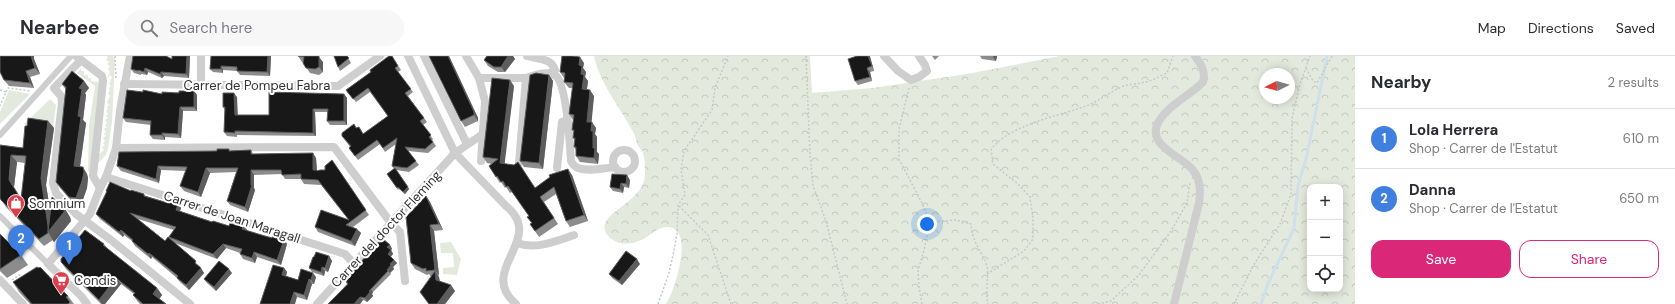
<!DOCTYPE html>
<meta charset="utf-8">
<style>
:root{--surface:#fff;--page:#f7f7f7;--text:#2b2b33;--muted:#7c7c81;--line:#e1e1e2;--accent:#db2777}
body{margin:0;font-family:"DM Sans",sans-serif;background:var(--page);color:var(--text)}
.controls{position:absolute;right:12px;bottom:12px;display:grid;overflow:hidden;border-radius:8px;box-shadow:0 2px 10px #0003}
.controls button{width:36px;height:36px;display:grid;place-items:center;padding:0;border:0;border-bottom:1px solid var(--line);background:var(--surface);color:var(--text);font:20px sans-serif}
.compass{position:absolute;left:1259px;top:12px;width:36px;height:36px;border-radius:50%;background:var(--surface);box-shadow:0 2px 10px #0003;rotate:265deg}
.you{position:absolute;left:927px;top:168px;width:14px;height:14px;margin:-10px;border:3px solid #fff;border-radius:50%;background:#1a73e8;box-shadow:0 0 0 6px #1a73e833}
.badge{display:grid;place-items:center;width:26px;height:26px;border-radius:50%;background:var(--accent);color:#fff;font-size:13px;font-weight:700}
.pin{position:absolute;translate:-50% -33px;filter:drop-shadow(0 1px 2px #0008)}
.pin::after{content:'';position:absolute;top:21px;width:14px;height:12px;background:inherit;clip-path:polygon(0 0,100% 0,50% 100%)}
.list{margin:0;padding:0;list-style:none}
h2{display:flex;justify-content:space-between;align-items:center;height:52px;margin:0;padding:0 16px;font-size:17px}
h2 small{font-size:13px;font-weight:400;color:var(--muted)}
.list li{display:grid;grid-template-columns:26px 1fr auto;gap:12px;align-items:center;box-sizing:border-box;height:60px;padding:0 16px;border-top:1px solid var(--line)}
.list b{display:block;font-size:15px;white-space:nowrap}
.list p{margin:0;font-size:13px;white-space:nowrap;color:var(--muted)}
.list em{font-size:13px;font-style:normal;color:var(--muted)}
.actions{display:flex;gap:8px;padding:12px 16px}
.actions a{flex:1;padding:9px 0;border:1px solid var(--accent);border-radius:12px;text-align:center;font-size:14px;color:var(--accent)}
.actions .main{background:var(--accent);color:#fff}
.icon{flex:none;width:22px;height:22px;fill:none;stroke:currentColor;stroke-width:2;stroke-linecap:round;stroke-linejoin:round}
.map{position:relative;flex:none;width:1355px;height:248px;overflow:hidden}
header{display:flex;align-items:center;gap:24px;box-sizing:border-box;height:56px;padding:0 20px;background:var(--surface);border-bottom:1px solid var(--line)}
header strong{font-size:19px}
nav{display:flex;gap:22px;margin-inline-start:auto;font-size:14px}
.search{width:280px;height:36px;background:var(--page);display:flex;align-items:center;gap:10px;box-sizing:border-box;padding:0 14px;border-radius:22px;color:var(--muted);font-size:15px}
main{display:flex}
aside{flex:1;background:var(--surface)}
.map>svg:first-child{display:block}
</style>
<header>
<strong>Nearbee</strong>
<div class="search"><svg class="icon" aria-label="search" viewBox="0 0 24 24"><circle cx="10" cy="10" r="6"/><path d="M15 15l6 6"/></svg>Search here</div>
<nav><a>Map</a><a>Directions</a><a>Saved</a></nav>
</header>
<main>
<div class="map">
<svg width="1355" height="248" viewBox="0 0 1355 248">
<defs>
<pattern id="forest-crowns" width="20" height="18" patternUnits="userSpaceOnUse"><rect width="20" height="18" fill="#e4e9dd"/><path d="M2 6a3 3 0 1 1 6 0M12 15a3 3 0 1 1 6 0" fill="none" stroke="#c4c8be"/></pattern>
</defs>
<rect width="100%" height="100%" fill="#fff"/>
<g fill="#e4e9dd">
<polygon points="106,0 113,0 115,3 112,66 108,92 106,99 96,109 97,100 104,94 102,91 105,89 103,87 105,85 103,82 106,80 104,78 106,76 104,73 107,71 105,69 107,67 105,64 108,62 106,60 108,58 106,55 108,53 107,51 109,49 107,46 110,40 108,37 110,35 109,32 111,30 109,28 112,21 110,19 106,23 110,16 108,13 110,10 107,8 109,6 106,4 108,1"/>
<polygon points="81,12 81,15 84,15 84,19 88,19 88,22 91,22 91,25 100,26 91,116 88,115 89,70 95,30 77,17"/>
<polygon points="9,34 30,38 0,68 0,56"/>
<polygon points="50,43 56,49 53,72 24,68"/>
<polygon points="451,186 461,203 457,219 443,218 443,212 454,211 453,197 441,197 440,187"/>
</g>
<path fill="url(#forest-crowns)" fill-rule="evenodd" d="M594,0H810L812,37L872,32L967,18L1060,0H1355V248H666C675,235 695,171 668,171C658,170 650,180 641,184C629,190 613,189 606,177C595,157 645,147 645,118C645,112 645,103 643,97C643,94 640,93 638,90C636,85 636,80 633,76C620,51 600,28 594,0ZM1265,18H1289V42H1265ZM1310,131H1340V233H1310Z"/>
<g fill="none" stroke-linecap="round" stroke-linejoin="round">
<polyline stroke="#cde0eb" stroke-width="3" points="1261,248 1267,230 1294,172 1298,130 1307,99 1327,0"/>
<g stroke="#c8c8c8" stroke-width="1.5" stroke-dasharray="2 2" stroke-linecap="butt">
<polyline points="115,0 116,24"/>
<polyline points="806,0 810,99 813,130 826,165 847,248"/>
<polyline points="1306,12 1313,25 1317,27 1332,0"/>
<polyline points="909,32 899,73 899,103 923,149 930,166 924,194 918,215 919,231 922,248"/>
<polyline points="0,34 6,36 0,50"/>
<polyline points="6,36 8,32 30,35"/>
<polyline points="679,150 708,179 731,248"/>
<path d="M930,166L956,164L971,168C972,186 981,194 987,210C989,217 985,237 988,248"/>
<path d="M987,218L1024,195L1033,183V162L1030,141L1018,128L993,108L991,94C1008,69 1059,60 1086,50C1100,45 1110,35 1124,30C1130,28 1138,28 1145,26C1152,25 1160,20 1167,17L1173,0"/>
<polyline points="12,224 21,218"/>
<polyline points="658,248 669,217 673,199 677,178 678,149 685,139 681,113 684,95 712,54 715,32 728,0"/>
<polyline points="1098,248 1111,245 1139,219 1171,175 1187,147 1190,127"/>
<polyline points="1234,248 1253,210 1280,168 1291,138 1292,62 1300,28 1310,0"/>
</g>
<g stroke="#cecece" stroke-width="6">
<polyline points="0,79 71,0"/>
<polyline points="0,160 48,208"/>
</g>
<g stroke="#cecece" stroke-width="8">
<path d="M408,0L455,97L506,150C547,183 476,214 516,248"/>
<polyline points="424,0 467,88"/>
<polyline points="466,0 479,22 485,45 481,105"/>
<path d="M527,0C537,3 552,2 555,14L550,17"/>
<polyline points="884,0 898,15 911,24 919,21 927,15 925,9 919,0"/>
<polyline points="77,1 102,20 103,25 93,120 100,132"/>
<polyline points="81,4 54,32 61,40 62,46 53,127 56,137 76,158 111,184 190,248"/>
<polyline points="479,22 526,22 519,107"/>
<path d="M526,22C534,19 548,14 556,20C567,30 570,89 571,105C573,108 574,111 578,112C588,116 604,112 615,111"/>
<polyline points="124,28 338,30 380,0"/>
<polyline points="201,29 201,0"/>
<polyline points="116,92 334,91 391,167 400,176 405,225"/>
<circle cx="624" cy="105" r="11"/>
<polyline points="557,112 562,66 567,64"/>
<polyline points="106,121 345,198 354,208"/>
<path d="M517,187C536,194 556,185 574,179"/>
<polyline points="0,224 23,248"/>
<polyline points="87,248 81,240 48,208 90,158 100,132 106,121 116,92 120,54 130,0"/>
<polyline points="317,248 455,97 483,78"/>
<path d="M1174,248L1199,147C1201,135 1201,123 1192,113C1179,98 1142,88 1161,62C1171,47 1191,39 1203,26C1206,16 1201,8 1195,0"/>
</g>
</g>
<g fill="#8c8c8c" fill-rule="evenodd">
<polygon points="0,0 34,0 34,3 40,18 30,21 34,32 9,30 4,24"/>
<polygon points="172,0 190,0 189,22 164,20 162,22 148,16 147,19 141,18 141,19 134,17 131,13 172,3"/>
<polygon points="211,0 271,0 270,20 240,19 237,15 223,14 223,17 213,16 210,13"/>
<polygon points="298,0 323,6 323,16 319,19 310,17 303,7 303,6 302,6"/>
<polygon points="347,0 351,7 340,15 338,11"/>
<polygon points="392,0 401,14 398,16 413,36 408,40 427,66 423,69 433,83 432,84 436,90 428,97 408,95 419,109 409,116 396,114 409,133 405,138 399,133 398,134 387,118 394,113 392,110 396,88 385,96 380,88 358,104 349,92 350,91 342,80 356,72 364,78 388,60 370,36 356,46 346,34 371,16"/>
<polygon points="429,0 449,0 478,62 478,65 465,71 461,65"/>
<polygon points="487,0 513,0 515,3 505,16 498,16 488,10 484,4"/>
<polygon points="857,0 870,0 874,15 870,16 872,25 858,29 855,25"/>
<polygon points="932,0 939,0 935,4"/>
<polygon points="980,0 997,0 996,5 982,3"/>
<polygon points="584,7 583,12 586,16 585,21 588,25 587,33 594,40 591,66 596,72 595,78 597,81 597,96 599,98 598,108 580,106 576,100 576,94 574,91 575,85 573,82 574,76 572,74 573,64 569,58 573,32 569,32 564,26 565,22 564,22 560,16"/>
<polygon points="549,19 553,25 543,113 524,111 520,105"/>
<polygon points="84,25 89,32 85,37 86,39 83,64 86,67 80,111 87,118 88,122 87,132 81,149 74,148 60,132 56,126 66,34 62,28"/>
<polygon points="514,30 504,108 535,132 572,119 588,165 570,171 566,165 556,138 544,146 558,168 539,181 530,168 532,167 529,160 512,136 510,137 506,131 505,132 501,126 500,127 496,121 492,108 487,107 483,101"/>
<polygon points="194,35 197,39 197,55 183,55 181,82 165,81 165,84 153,83 150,79 151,69 126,66 123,62 162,38"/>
<polygon points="344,38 347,42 347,69 330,69 327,65 328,56 315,56 316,80 237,79 237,81 227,80 224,76 225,54 223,51 237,41 237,59 269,59"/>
<path d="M48,65L54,72L46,129L50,154L70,161L71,165L54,186L53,184L44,190L6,151L0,142V89L23,92L27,70ZM17,106L25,107L21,143L14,131Z"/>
<polygon points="251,94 253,98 316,102 317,114 318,115 325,114 332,104 369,159 353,171 361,177 355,190 318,176 315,171 348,163 321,129 304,128 301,123 285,123 282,118 254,119 254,132 255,134 248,156 230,149 227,145 236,116 210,117 201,141 184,135 180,130 186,115 161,114 159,127 121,115 117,110 230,95"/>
<polygon points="630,124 629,132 624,131 623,137 613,135 610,131"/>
<path d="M106,135H131L168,147L178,148L181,152L180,155L212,166L247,174V175L265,180L284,184L287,188L281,209L257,201L255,207L243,203L240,198V197L226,192L217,203L175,187L199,210L204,217L189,234L180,226L177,222L152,201L151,203L135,190L132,185L124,179L123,181L100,163L96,158L107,136ZM138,163L174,174L165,185Z"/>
<polygon points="426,140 430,146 443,174 434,175 439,219 438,220 439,221 440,225 455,235 445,248 429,248 431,221 429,218 427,219 415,213 411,207"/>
<polygon points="0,178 21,199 28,209 7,222 0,215"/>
<polygon points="104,188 107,192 157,232 162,239 159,243 166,248 140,248 138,246 133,239 134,238 121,228 105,248 101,248 66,213 61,206"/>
<polygon points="390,189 392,193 391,194 393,198 391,201 397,207 393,211 394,213 390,217 391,218 373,236 372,238 373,240 367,246 363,244 360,248 328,248 347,228 345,224"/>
<polygon points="329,200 332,205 328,216 325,215 324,220 312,216 309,212 314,201"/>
<polygon points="640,208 622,229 612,222 609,218"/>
<polygon points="284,212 287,216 286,220 298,224 316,221 314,228 312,228 307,244 297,241 260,248"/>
<polygon points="232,217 216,235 207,227 204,223"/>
<polygon points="13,226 68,240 74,248 30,248 19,236"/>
</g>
<g fill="#5d5d5d">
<polygon points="31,0 34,0 34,3 40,18 35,12"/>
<polygon points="187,0 190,0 189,22 186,18"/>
<polygon points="268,0 271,0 270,20 267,16"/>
<polygon points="448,0 449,0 478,62 478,65 474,59"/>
<polygon points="508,0 513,0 515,3 505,16 501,11"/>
<polygon points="868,0 870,0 870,1 874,15"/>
<polygon points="993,0 997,0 996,5 993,1"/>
<polygon points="319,1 323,6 323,16 319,11"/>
<polygon points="580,1 584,7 583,12 586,16 585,21 588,25 586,39 582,33 581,18 579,9"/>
<polygon points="221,10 223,14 223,17 221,13"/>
<polygon points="145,12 148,16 147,19 144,16"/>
<polygon points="867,12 870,16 872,25 870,21"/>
<polygon points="26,15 30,21 34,32 30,27"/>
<polygon points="161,16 164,20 162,22 160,18"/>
<polygon points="549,19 553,25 543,113 539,107"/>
<polygon points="510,24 514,30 504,113 500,107"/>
<polygon points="84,25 89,32 85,37 86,39 83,64 86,67 79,117 74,110 78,60 79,32"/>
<polygon points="590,34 594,40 591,72 587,66"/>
<polygon points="194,35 197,39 197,55 194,51"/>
<polygon points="234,37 237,41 238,62 235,59"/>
<polygon points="344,38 347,42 347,69 344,65"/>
<polygon points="180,51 183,55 181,82 178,78"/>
<polygon points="313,53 315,56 316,80 313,77"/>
<polygon points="48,65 54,72 46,129 53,170 64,151 70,161 71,165 54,186 48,176 41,122"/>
<polygon points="592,66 596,72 595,78 597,81 597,96 599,98 598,108 594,102 591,75"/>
<polygon points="162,77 165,81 165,84 162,79"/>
<polygon points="313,97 316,102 317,118 313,114"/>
<polygon points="11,99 17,106 14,131 9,124"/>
<polygon points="158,110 161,114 159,127 156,123"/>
<polygon points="83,111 87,118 88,122 87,132 81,149 76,142"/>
<polygon points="206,112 210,117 201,141 198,136"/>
<polygon points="568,113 572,119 588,165 584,159"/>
<polygon points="251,114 254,119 254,132 255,134 248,156 245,151 251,129"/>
<polygon points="627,119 630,124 629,132 626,128"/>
<polygon points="621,127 624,131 623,137 620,133"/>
<polygon points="408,131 409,133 405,138 403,136"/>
<polygon points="426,140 430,146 443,174 439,168"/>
<polygon points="178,148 181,152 179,158 176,154"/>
<polygon points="244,169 247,174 246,178 242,173"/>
<polygon points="430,169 434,175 439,219 435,214"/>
<polygon points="357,173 361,177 355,190 351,185"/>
<polygon points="121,174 124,179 123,181 119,176"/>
<polygon points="284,184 287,188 281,209 277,204"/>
<polygon points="223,188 226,192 217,203 213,198"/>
<polygon points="390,189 392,193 390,195 387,191"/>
<polygon points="391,194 393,198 390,201 388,198"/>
<polygon points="254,196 257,201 255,207 252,202"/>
<polygon points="149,197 152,201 151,203 148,198"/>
<polygon points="329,200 332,205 328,216 325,212"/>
<polygon points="637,203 640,208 622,229 619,225"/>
<polygon points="394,204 397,207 393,211 394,213 390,217 387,214 390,208"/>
<polygon points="322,211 325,215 324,220 321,216"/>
<polygon points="201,212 204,217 189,234 186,229"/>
<polygon points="284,212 287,216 285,224 282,219"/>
<polygon points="229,213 232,217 216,235 214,231"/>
<polygon points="435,215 439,221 440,230 436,224"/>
<polygon points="313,217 316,221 314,228 311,224"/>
<polygon points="116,222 121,228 105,248 102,248 99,244"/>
<polygon points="309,223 312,228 307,244 304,239"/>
<polygon points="451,229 455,235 445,248 437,248"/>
<polygon points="157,232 162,239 158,245 153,238"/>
<polygon points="371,233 373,236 372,238 373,240 367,246 365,242"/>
<polygon points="294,236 297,241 295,248 290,248"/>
<polygon points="360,241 363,244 360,248 354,248"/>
</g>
<g fill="#181818" stroke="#5d5d5d" fill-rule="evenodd">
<polygon points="0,0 31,0 35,12 26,15 30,27 4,24 0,16"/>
<polygon points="133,0 166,0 172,3 172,0 187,0 186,18 161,16 160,18 145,12 144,16 138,14 138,15 131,13"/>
<polygon points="211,0 268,0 267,16 237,15 237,11 221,10 221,13 210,13"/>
<polygon points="298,0 319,0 319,11 315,13 306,12 303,7 304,1"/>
<polygon points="334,0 347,0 349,2 338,11"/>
<polygon points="389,0 392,0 398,10 395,12 411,33 405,37 424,62 420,65 431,79 429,81 433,86 425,93 405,91 416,105 407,112 392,110 397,82 383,92 377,84 355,100 349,92 351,90 342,80 342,77 354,68 356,72 359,71 363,78 388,60 368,32 353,43 346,34 371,16 370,14"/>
<polygon points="429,0 448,0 474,56 474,59 461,65"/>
<polygon points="487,0 508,0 501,11 494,11 484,4"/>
<polygon points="562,0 572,0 580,1 579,9 582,10 581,18 584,19 582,33 590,34 587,66 592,66 591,75 593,75 593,92 595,92 594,102 576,100 576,91 574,91 575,82 573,82 574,74 572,74 574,59 569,58 573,27 564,26 565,17 560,16"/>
<polygon points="857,0 868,0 872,10 867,12 870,21 855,25 848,3"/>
<polygon points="72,15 84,25 79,32 82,33 78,60 81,61 74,110 83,111 84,116 82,125 76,142 69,141 56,126 66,31 62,28"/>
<polygon points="536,17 549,19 539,107 520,105 530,19"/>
<polygon points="492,22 510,24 500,107 514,109 518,106 535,132 550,121 549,119 568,113 584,159 566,165 554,131 540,141 554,162 535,175 530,168 532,167 527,161 529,160 508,130 506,131 503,125 501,126 497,120 496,121 489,110 498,103 483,101"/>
<polygon points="127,34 143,36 143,34 162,38 162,36 179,37 179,35 194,35 194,51 180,51 178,78 162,77 162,79 150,79 151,65 123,62"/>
<polygon points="269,36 344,38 344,65 327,65 328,53 313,53 313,77 235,75 235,77 224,76 225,51 223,51 223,37 234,37 235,59 269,59"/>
<path d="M28,62L48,65L41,122L48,170V177L39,183L1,144L0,142V89L23,92L25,70H27ZM11,99L26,100L21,143L9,124Z"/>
<polygon points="217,93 229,93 229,95 251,94 251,98 313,97 313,114 317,114 317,115 320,114 325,114 325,110 332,104 366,154 346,169 357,173 351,185 315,171 321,154 349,164 318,124 301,123 301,118 282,119 281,114 251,114 251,129 252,129 245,151 227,145 238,112 206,112 198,136 180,130 187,111 158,110 156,123 117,110 119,96 217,95"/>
<polygon points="395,112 408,131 403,136 398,131 397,132 387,118"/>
<polygon points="612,118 627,119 626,128 621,127 620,133 610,131"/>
<polygon points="110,126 131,135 131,134 144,138 144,140 168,147 168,145 178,148 176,154 212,166 213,165 229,170 230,167 236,169 237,167 244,169 242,173 265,180 272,182 273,180 284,184 277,204 254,196 252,202 240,198 242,193 223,188 213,198 169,181 176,171 130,157 165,185 168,181 196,205 195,207 201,212 186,229 177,222 178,220 149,197 148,198 132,185 133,184 121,174 119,176 96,158 107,135 106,135"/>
<polygon points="426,140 439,168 430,169 435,214 426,215 426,212 423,213 411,207 406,161"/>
<polygon points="52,141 64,151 64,156 48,176"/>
<polygon points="85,174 104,188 103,189 108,193 157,232 153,238 166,248 143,248 133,239 135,237 116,222 99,244 61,206 61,203"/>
<polygon points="0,178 21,199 0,213"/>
<polygon points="382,182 390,189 387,191 391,194 388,198 394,204 390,208 391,209 387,214 388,215 371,233 369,235 370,236 365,242 360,241 354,248 328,248 348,228 345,224"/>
<polygon points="626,195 637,203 619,225 609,218"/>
<polygon points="316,196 329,200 325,212 322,211 321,216 309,212 313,201 314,201"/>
<polygon points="219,205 229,213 214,231 204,223"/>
<polygon points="273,209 284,212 282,219 298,224 301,213 313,217 311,224 309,223 304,239 294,236 290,248 260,248"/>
<polygon points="37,211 39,212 40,211 68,240 66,241 70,246 68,248 32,248 13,226"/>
<polygon points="435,215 436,224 451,229 437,248 429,248 420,236"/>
</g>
<defs>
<g id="shop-pin" transform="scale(0.9)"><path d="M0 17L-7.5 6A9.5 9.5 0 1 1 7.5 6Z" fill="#db3f4d" stroke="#fff"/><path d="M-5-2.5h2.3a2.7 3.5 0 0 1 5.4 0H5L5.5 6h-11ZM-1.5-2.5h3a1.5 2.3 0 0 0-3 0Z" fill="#fff"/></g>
<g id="supermarket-pin" transform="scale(0.9)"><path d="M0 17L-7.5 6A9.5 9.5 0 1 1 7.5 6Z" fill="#db3f4d" stroke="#fff"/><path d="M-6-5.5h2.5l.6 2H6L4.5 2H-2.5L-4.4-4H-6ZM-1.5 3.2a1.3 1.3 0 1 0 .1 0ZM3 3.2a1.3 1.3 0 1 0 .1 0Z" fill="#fff"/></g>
</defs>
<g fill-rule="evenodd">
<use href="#shop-pin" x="16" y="147"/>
<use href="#supermarket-pin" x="61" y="224"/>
</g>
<g text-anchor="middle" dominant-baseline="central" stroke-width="4" stroke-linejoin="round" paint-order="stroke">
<g font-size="13" fill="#313131" stroke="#fff">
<text x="257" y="29">Carrer de Pompeu Fabra</text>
<text transform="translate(232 161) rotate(18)">Carrer de Joan Maragall</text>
<text transform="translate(386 173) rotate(-47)">Carrer del doctor Fleming</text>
</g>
<g font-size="13" fill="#313131" stroke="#fff" text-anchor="start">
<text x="29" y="147">Somnium</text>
<text x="74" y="224">Condis</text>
</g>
</g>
</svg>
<div class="controls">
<button>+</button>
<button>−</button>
<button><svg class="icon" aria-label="locate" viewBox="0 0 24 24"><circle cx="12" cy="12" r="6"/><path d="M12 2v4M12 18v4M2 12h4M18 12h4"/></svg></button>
</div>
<svg class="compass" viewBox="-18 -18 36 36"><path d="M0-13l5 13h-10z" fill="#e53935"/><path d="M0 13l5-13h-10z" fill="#7c7c81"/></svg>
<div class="you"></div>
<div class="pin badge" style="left:69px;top:209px;background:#3f7fe0">1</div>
<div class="pin badge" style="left:21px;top:202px;background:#3f7fe0">2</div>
</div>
<aside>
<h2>Nearby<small>2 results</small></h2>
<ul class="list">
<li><span class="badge" style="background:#3f7fe0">1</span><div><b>Lola Herrera</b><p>Shop · Carrer de l'Estatut</p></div><em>610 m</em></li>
<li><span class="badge" style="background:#3f7fe0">2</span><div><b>Danna</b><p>Shop · Carrer de l'Estatut</p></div><em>650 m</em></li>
</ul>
<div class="actions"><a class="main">Save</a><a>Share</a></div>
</aside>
</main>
